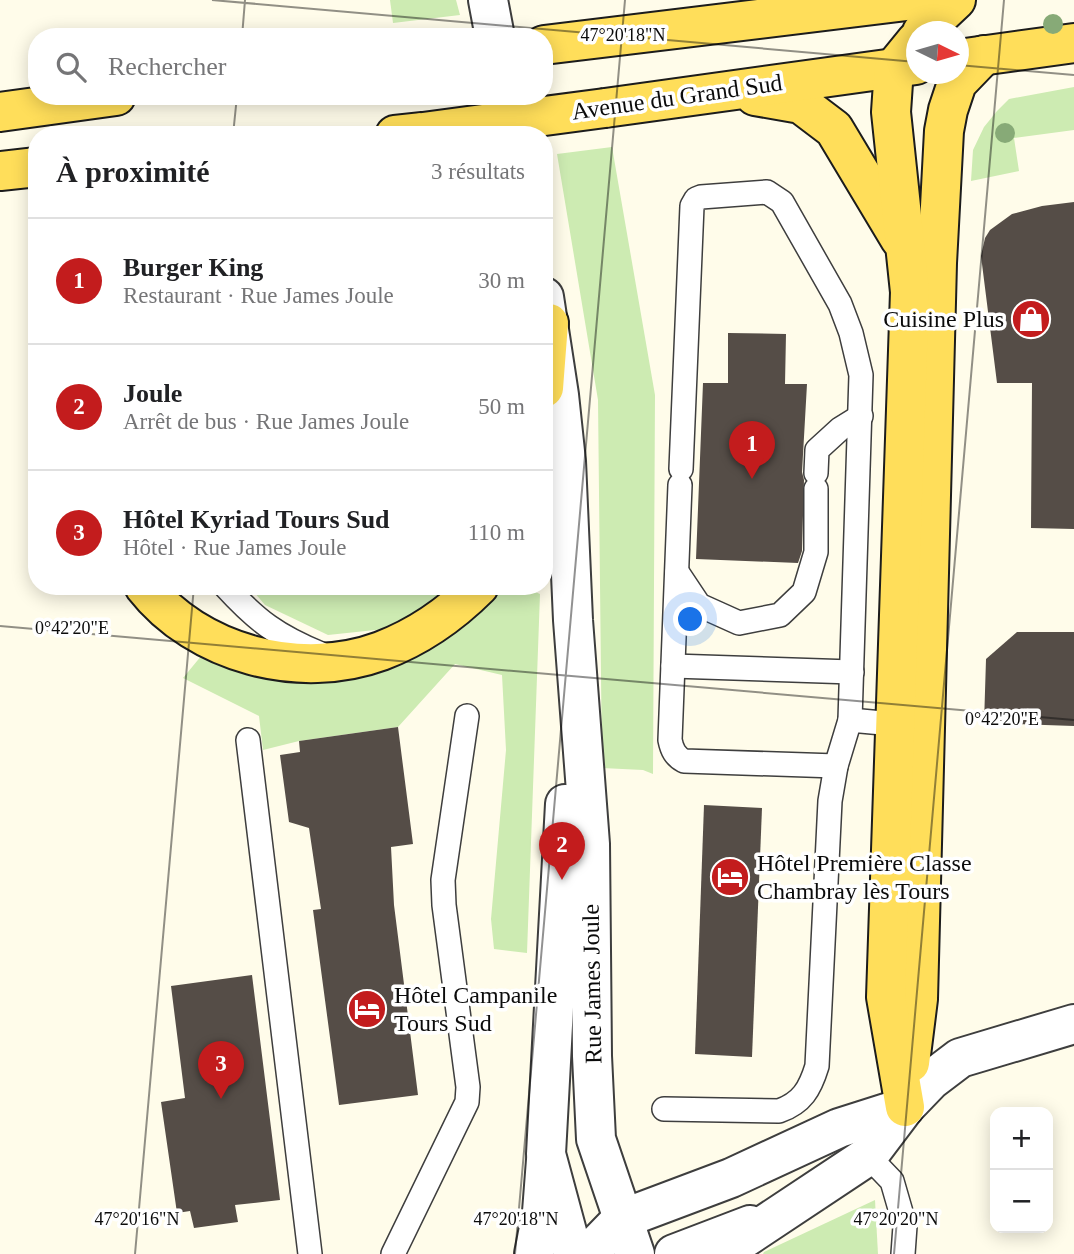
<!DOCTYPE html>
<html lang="fr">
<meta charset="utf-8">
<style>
:root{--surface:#fff;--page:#f2f2f2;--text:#202124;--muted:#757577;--line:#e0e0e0;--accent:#c31c1d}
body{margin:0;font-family:Georgia,serif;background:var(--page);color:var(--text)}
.controls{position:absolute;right:21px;bottom:21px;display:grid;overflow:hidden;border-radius:14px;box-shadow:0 4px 18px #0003}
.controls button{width:63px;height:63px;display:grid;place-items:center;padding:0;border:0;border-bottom:2px solid var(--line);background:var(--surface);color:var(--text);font:35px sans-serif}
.compass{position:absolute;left:906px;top:21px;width:63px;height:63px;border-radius:50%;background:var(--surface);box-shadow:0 4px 18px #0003;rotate:95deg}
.you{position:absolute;left:691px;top:620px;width:24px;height:24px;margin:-18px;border:5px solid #fff;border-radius:50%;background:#1a73e8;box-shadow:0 0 0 10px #1a73e833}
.badge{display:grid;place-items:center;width:46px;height:46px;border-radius:50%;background:var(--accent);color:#fff;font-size:23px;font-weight:700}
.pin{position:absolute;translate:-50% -58px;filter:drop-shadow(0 2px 4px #0008)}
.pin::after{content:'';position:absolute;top:37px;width:24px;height:21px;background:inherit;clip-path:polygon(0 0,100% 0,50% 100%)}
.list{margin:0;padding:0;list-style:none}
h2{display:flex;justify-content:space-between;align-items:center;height:91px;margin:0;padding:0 28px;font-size:30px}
h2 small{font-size:23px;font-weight:400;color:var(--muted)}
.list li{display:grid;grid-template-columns:46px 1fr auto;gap:21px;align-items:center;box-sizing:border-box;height:126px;padding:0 28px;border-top:2px solid var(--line)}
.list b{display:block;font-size:26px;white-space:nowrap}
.list p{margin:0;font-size:23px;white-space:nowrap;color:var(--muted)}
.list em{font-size:23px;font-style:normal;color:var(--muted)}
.icon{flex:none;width:38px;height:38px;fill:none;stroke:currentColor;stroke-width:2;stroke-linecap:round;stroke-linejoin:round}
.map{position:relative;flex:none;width:1074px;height:1254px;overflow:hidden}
.search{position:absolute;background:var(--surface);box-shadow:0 4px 18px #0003;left:28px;top:28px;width:525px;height:77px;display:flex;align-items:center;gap:18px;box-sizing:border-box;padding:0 24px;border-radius:28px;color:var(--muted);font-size:26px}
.panel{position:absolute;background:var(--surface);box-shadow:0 4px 18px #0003;left:28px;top:126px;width:525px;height:469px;border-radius:28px}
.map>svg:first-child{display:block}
</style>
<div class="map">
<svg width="1074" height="1254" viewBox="0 0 1074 1254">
<rect width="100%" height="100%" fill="#fffcea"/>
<g fill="#cdebb2">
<polygon points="390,0 456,0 460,15 393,23"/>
<polygon points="1074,87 1074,130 1014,138 1019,171 971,181 973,150 984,127 997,111 1009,99"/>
<polygon points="612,147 655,395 653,774 643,770 602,768 598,400 557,154"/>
<polygon points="249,586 452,586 394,628 328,635 265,605"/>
<polygon points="507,586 522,586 540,594 527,953 494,949 491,919 506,750 502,675 455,664 398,727 299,741 263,750 259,716 183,678 202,655 442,641"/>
<polygon points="875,1200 878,1254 763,1254 764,1252"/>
</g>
<g fill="#554d47">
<polygon points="1074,202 1074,529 1031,528 1032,383 997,383 981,256 985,238 990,230 1012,214 1042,206"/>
<polygon points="728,333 786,334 785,384 807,384 802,472 804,480 802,551 798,563 696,559 703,383 728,383"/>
<polygon points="1017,632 1074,632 1074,726 984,723 986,659"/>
<polygon points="398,727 413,844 391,847 394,905 418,1095 339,1105 313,910 321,909 309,828 289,822 280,755 300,752 299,741"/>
<polygon points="704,805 762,808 752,1057 695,1054"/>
<polygon points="252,975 280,1200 235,1205 238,1222 194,1228 190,1211 177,1213 161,1102 185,1098 171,986"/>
</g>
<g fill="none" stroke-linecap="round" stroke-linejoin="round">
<g stroke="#3e3e3e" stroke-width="26">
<g id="service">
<polyline points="681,469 692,206 696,199 701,197 767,192 782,202 840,304 851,333 861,375 850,720"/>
<polyline points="816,473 817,450 840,429 861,416"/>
<path d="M680,485L670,740C672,750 675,756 684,761L836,766"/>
<polyline points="677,572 699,605 739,623 780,615 804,592 816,552 816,489"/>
<path d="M225,586C257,621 277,636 321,654"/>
<polyline points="673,666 852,672"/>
<polyline points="248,740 310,1254"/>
<path d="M664,1109L779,1111C802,1103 810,1089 817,1066L830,801L836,766L850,720L904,725"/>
<polyline points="868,1156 892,1181 905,1226 903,1254"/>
<polyline points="393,1254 467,1102 468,1087 444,905 443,880 467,716"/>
</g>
</g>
<g stroke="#3e3e3e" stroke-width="42">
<g id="minor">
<polyline points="905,1107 931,1080 960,1058 1074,1024"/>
<polyline points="534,1254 542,1212 546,1160"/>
</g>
</g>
<g stroke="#3e3e3e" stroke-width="42">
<g id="tertiary">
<polyline points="488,0 495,37"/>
<polyline points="506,96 514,135"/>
<polyline points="544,297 559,395 566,461 573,620 590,844 592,1056 596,1139 635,1254"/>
<polyline points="565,804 546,1154 573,1254"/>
<polyline points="588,1254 622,1219 731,1178 839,1128 905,1107"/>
<polyline points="674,1254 750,1225"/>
<polyline points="727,1254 734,1245 868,1156 905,1107"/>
</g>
</g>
<g stroke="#1c1c1c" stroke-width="42">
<g id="primary">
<polyline points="922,32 956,0"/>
<polyline points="544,45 915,0"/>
<polyline points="958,59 1074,43"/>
<polyline points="755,96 801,104 834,129 900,239"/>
<polyline points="605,108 916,65"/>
<polyline points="0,112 116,96"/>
<polyline points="395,135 423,132"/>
<polyline points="0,171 37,167"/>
<polyline points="544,388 549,323"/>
<path d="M144,586C197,654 300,681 381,651C418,637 452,613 479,586"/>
<polyline points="910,1063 918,999 937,263 944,131 948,110 957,83 984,55"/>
<polyline points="905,1107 886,997 910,292 891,112 894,68 916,41"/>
</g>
</g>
<use href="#service" stroke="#fff" stroke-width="23"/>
<use href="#minor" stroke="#fff" stroke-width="38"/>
<use href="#tertiary" stroke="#fff" stroke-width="38"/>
<use href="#primary" stroke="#ffde5a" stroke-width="38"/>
<g stroke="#1c1c1c" stroke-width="42" stroke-linecap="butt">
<polyline id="primary-bridge" points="423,132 605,108"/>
</g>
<use href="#primary-bridge" stroke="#ffde5a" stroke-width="38"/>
</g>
<g fill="#87aa77">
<circle cx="1053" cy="24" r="10"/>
<circle cx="1005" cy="133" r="10"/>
</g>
<path fill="none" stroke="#0b0b0b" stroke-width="2" stroke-opacity="0.45" d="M212,0L916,62M242,37L245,0M958,65L1074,75M233,135L237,96M0,626L1074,720M135,1254L194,586M515,1254L625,0M894,1254L1004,0"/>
<defs>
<g id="shop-disc" transform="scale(2.0125)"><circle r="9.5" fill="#c31c1d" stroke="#fff"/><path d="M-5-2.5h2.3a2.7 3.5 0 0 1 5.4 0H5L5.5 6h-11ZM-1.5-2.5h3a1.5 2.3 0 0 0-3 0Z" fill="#fff"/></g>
<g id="hotel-disc" transform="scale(2.0125)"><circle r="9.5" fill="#c31c1d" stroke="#fff"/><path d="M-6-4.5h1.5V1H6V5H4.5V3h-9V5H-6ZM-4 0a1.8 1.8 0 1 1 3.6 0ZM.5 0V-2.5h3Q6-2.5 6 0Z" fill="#fff"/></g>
</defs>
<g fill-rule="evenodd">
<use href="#shop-disc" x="1031" y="319"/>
<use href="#hotel-disc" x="730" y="877"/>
<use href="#hotel-disc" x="367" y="1009"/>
</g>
<g text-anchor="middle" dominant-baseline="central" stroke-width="7" stroke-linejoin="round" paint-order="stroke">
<g font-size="24" fill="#0b0b0b" stroke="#fff">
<text transform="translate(677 97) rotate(-8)">Avenue du Grand Sud</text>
<text transform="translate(592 984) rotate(-91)">Rue James Joule</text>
</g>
<g font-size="24" fill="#0b0b0b" stroke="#fff" text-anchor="start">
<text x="1004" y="319" text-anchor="end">Cuisine Plus</text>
<text x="757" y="863">Hôtel Première Classe<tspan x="757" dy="28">Chambray lès Tours</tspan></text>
<text x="394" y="995">Hôtel Campanile<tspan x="394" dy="28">Tours Sud</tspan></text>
</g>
</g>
<g font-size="18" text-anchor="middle" fill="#0b0b0b" stroke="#fff" stroke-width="7" stroke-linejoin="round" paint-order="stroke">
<text x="623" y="41">47°20'18"N</text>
<text x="72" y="634">0°42'20"E</text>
<text x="1002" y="725">0°42'20"E</text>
<text x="137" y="1225">47°20'16"N</text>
<text x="516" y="1225">47°20'18"N</text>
<text x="896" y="1225">47°20'20"N</text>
</g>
</svg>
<div class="controls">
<button>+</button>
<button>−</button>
</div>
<svg class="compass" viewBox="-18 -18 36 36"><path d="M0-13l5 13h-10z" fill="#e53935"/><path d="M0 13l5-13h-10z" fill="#757577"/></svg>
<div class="you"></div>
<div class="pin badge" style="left:752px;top:479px">1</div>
<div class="pin badge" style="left:562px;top:880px">2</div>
<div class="pin badge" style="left:221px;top:1099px">3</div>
<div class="search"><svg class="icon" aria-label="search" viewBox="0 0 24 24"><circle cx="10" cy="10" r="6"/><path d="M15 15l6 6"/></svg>Rechercher</div>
<section class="panel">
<h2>À proximité<small>3 résultats</small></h2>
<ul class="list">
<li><span class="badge">1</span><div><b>Burger King</b><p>Restaurant · Rue James Joule</p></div><em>30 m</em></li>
<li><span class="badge">2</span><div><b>Joule</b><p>Arrêt de bus · Rue James Joule</p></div><em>50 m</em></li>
<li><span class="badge">3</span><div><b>Hôtel Kyriad Tours Sud</b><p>Hôtel · Rue James Joule</p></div><em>110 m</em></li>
</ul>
</section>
</div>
